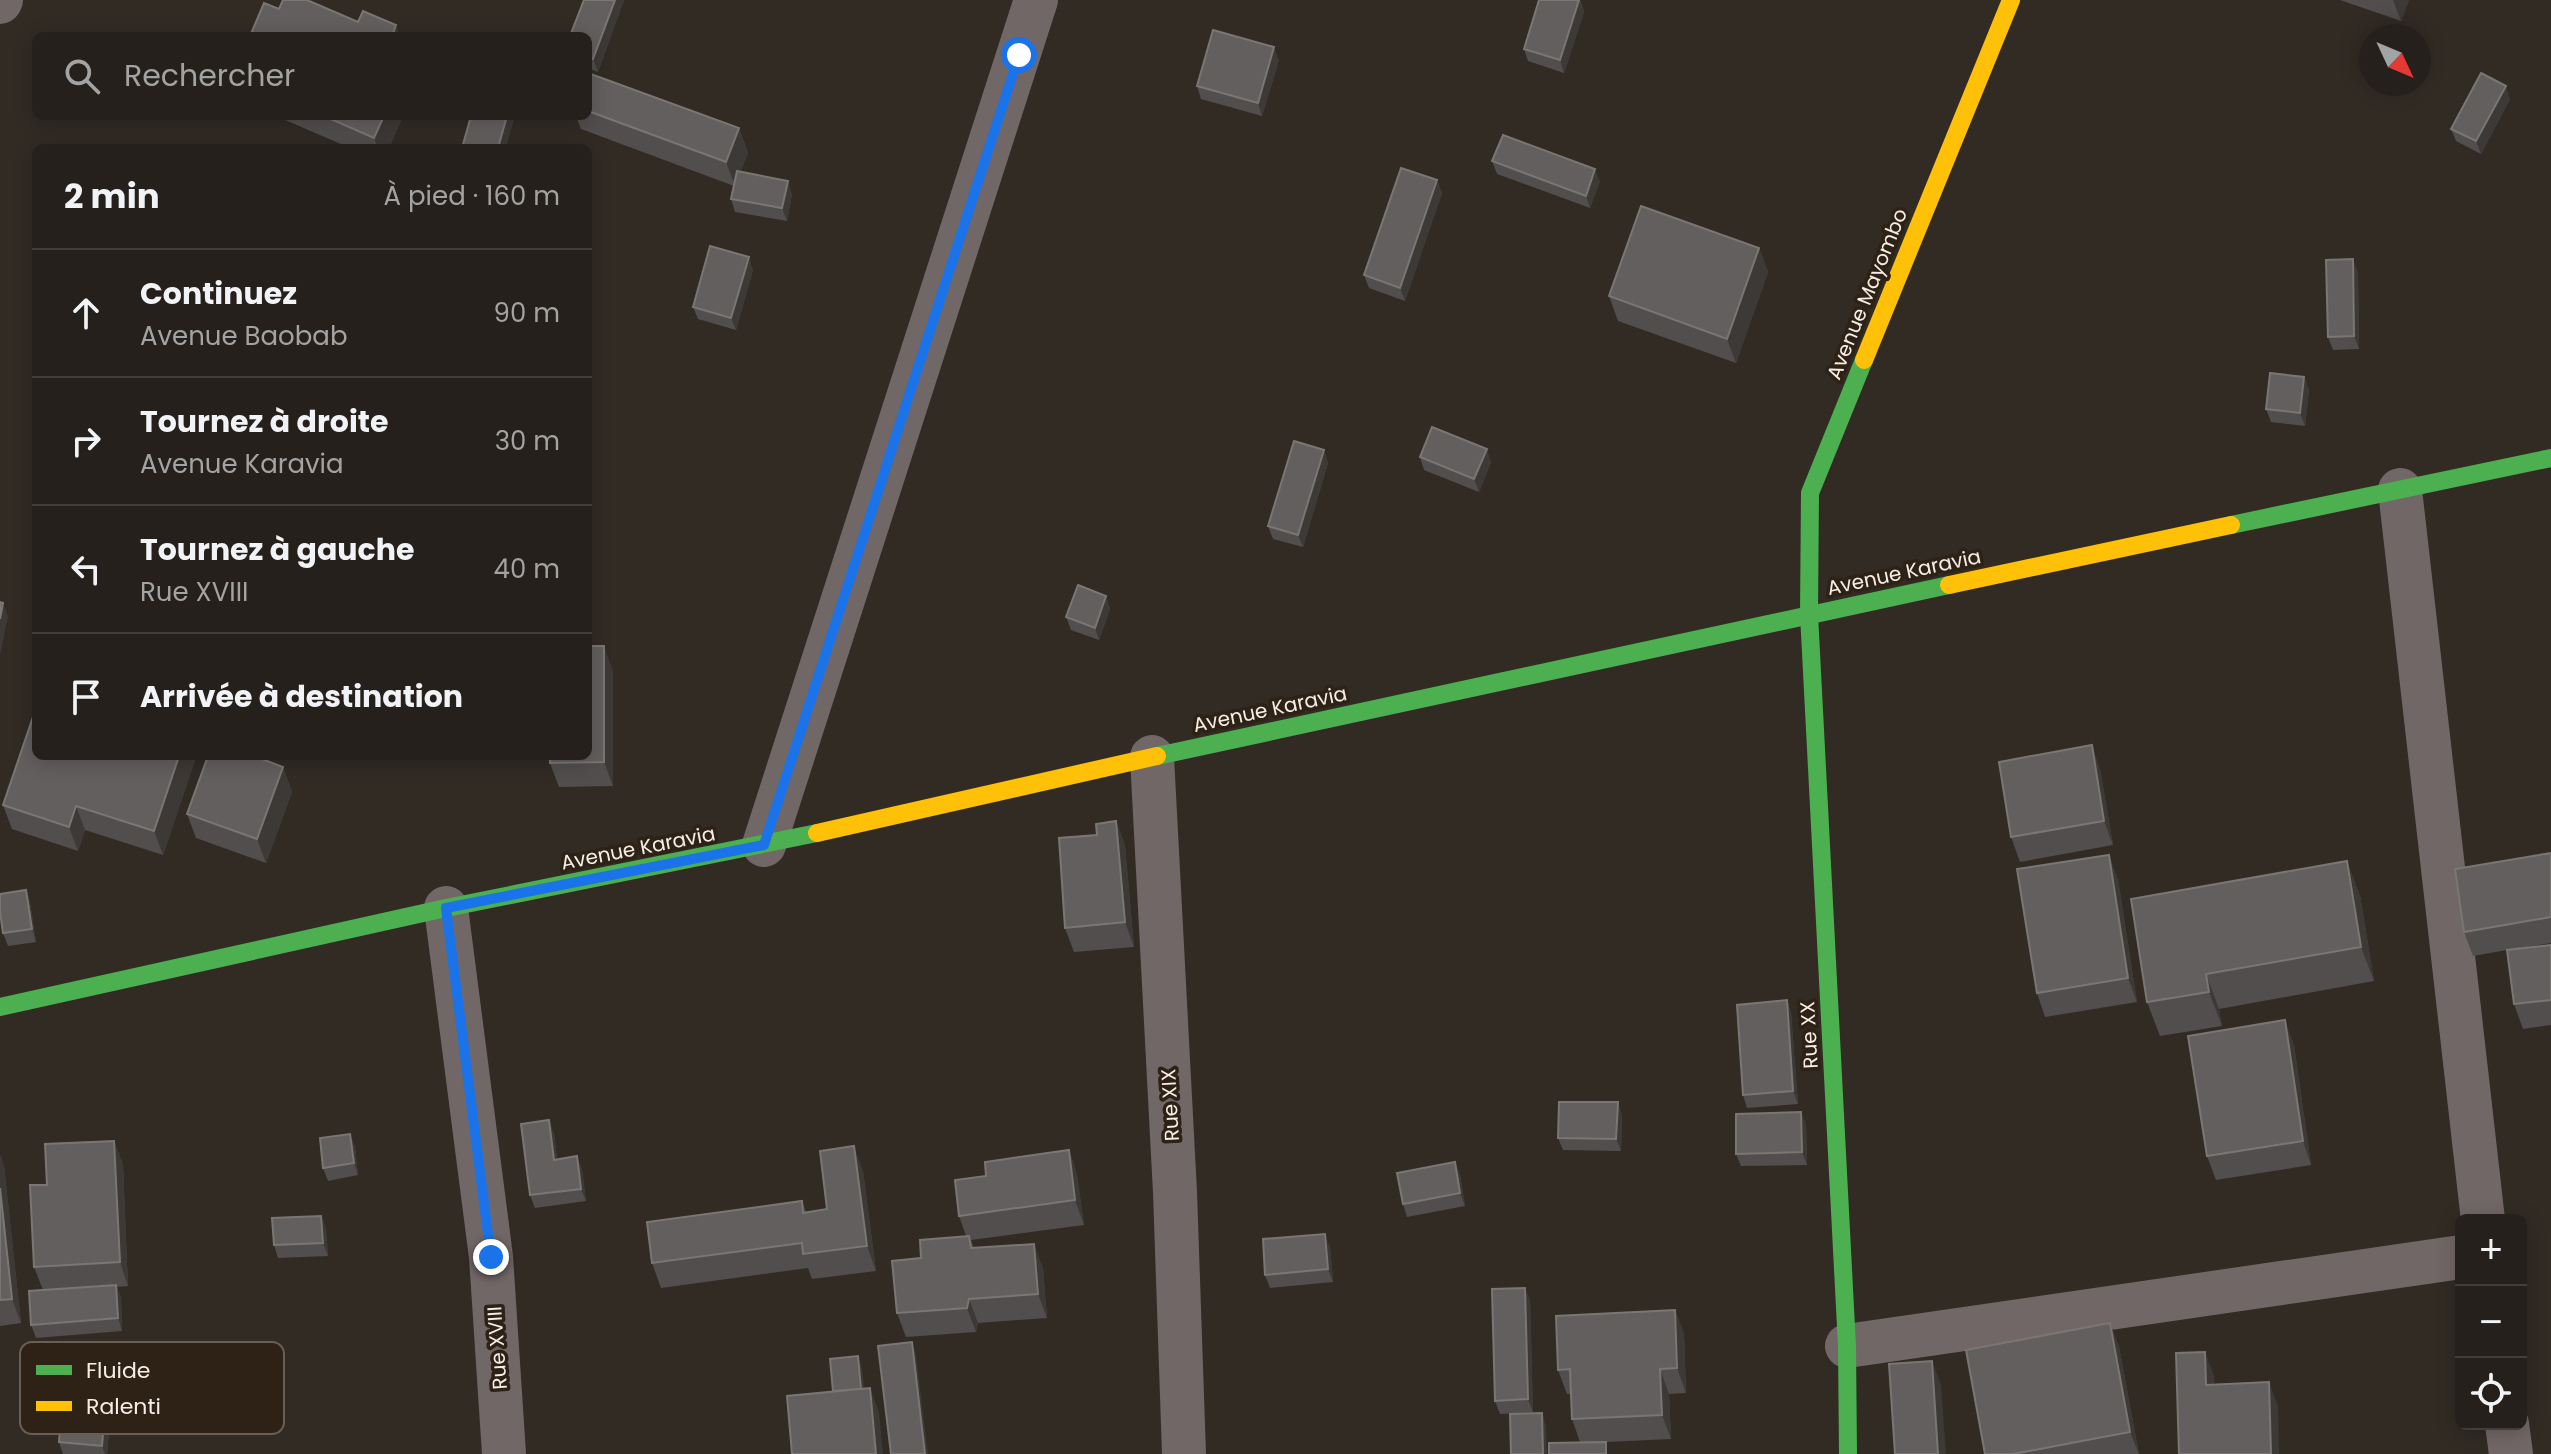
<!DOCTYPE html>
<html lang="fr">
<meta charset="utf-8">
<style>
:root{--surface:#25201b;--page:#2d2824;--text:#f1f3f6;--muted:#a3a3a3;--line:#423e3a}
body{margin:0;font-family:Poppins,sans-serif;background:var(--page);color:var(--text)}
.controls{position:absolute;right:24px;bottom:24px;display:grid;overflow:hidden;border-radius:12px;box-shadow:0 4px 20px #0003}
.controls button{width:72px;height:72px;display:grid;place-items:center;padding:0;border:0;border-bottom:2px solid var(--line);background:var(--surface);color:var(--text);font:40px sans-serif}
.compass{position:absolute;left:2359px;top:24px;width:72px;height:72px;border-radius:50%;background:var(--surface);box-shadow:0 4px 20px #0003;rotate:134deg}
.stop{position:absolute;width:24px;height:24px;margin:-18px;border:6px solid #1a73e8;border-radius:50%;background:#fff}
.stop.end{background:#1a73e8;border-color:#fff;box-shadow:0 2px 8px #0008}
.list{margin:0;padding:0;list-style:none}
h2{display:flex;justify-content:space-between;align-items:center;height:104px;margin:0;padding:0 32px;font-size:34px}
h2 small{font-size:26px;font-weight:400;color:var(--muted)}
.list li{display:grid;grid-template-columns:52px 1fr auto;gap:24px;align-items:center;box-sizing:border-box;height:128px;padding:0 32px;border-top:2px solid var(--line)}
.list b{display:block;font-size:30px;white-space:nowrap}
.list p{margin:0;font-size:26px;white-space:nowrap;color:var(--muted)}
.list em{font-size:26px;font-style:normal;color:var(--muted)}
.icon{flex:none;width:44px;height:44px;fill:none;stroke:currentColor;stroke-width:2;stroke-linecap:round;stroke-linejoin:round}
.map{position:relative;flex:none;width:2551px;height:1454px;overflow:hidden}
.search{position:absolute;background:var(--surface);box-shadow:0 4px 20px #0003;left:32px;top:32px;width:560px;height:88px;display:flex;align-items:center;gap:20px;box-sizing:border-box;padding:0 28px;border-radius:12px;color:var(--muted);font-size:30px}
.panel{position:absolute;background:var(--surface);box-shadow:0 4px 20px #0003;left:32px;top:144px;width:560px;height:616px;border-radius:12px}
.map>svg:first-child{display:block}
</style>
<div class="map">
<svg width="2551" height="1454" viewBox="0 0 2551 1454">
<rect width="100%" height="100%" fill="#312b24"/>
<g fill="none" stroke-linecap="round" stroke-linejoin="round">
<g stroke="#726767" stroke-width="44">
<polyline points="0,2 1,0"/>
<polyline points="2400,490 2483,1220"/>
<polyline points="1152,757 1175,1192 1184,1454"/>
<polyline points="764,845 1036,0"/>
<polyline points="446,908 491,1257 504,1454"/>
<polyline points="1847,1346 2461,1257"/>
<polyline points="2507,1424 2511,1454"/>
</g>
<g stroke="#4caf50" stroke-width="18">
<polyline points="2231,525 2551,458"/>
<polyline points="1157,756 1949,585"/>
<polyline points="0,1007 446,908 817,833"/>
<polyline points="1848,1454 1847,1346 1809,614 1810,493 1864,360"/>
</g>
<g stroke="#ffc107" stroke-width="18">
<polyline points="1864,360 2011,0"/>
<polyline points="1949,585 2231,525"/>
<polyline points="817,833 1157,756"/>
</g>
</g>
<g fill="#514e4d">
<polygon points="584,0 624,0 598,72 588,68 588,36"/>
<polygon points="1539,0 1580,0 1584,12 1564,73 1528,61 1524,49"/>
<polygon points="2340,0 2409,0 2401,21"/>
<polygon points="1279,60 1262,116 1201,99 1197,86"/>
<polygon points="588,73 739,128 748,153 740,172 792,194 787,221 735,212 731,199 734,186 581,129 576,116 588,116"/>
<polygon points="2510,99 2481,154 2456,141 2451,129"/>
<polygon points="276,116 403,116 389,148 350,148"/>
<polygon points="1492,161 1600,181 1590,208 1497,174"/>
<polygon points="1437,180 1442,193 1405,301 1369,288 1364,275"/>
<polygon points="1759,248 1768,272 1736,363 1618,321 1609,296"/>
<polygon points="753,270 736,330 698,319 693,307"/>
<polygon points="2358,272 2359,349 2333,350 2328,337"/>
<polygon points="2304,377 2309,390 2305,426 2271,422 2266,409"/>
<polygon points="1324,450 1328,463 1303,547 1273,539 1268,526"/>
<polygon points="1420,457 1491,462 1479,492 1424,470"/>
<polygon points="1106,596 1110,609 1099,640 1071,630 1066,617"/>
<polygon points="613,671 613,786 559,787 550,763"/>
<polygon points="196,757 163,855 85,830 78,851 12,829 3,805"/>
<polygon points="283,767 292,792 266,863 196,838 187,814"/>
<polygon points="2100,769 2113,845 2020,862 2011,837"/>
<polygon points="1116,821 1125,846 1134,947 1074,952 1065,928 1097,835"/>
<polygon points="2551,853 2551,943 2514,949 2551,945 2551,1025 2523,1029 2514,1004 2507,950 2473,956 2464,932"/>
<polygon points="2118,879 2137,1002 2045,1017 2037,993"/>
<polygon points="26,890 30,902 36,942 8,946 3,933"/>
<polygon points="2360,895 2374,981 2219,1009 2222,1026 2160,1036 2147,1002"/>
<polygon points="1787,1000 1791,1013 1798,1104 1747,1108 1743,1095"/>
<polygon points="2294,1045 2311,1165 2216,1180 2207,1156"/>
<polygon points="1801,1112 1806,1125 1807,1165 1741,1166 1736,1154"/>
<polygon points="1622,1115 1621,1151 1563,1150 1558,1138"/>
<polygon points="554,1133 557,1159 582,1169 586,1201 535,1208 530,1195"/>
<polygon points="350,1134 355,1147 358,1175 328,1181 323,1168"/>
<polygon points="114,1141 123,1165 128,1286 117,1287 121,1298 122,1331 36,1338 31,1325 43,1290 34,1267 47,1185"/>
<polygon points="1069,1150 1077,1175 1084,1225 971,1240 974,1248 1043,1268 1047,1318 978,1323 976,1332 906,1337 897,1313 921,1258 966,1236 959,1216 986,1176"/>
<polygon points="0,1155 4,1166 21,1323 0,1326"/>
<polygon points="863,1171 876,1271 812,1279 808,1268 661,1288 652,1263 802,1201 806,1212 827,1209"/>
<polygon points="1460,1175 1465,1206 1407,1217 1403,1204"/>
<polygon points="321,1216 326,1229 328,1256 278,1258 274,1245"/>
<polygon points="1330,1247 1333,1282 1270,1288 1265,1275"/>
<polygon points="1530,1300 1533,1412 1500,1414 1495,1401"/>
<polygon points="1675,1310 1684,1334 1686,1393 1669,1394 1671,1439 1606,1442 1580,1442 1572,1419 1571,1394 1567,1394 1558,1370"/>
<polygon points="2110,1323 2119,1347 2139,1454 1985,1454"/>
<polygon points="108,1375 113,1388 107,1454 63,1454 59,1442 60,1427 43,1426 38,1413"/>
</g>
<g fill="#3d3936">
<polygon points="615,0 624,0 598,72 593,59"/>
<polygon points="1579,0 1584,12 1564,73 1560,60"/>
<polygon points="2393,0 2409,0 2401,21"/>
<polygon points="396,25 400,36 392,36"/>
<polygon points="1274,47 1279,60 1262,116 1258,103"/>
<polygon points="2506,86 2510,99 2481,154 2476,141"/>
<polygon points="384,116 403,116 389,148 378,148 374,138"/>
<polygon points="507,116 515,116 506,148 498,148"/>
<polygon points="739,128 748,153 735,186 726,162"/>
<polygon points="1595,169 1600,181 1590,208 1586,196"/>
<polygon points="1437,180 1442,193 1405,301 1400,288"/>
<polygon points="788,181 792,194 787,221 782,208"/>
<polygon points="1759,248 1768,272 1736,363 1727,339"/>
<polygon points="749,257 753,270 736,330 731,318"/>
<polygon points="2353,259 2358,272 2359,349 2354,336"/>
<polygon points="2304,377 2309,390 2305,426 2300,413"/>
<polygon points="1487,449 1491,462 1479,492 1474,479"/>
<polygon points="1324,450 1328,463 1303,547 1298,535"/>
<polygon points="1106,596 1110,609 1099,640 1095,628"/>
<polygon points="3,603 8,616 0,656 0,619"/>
<polygon points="604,646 613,671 613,786 604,762"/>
<polygon points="2092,745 2100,769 2113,845 2104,821"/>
<polygon points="179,756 196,757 163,855 154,831"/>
<polygon points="283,767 292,792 266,863 257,839"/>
<polygon points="76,806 85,830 78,851 69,827"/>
<polygon points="1116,821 1125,846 1134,947 1125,922"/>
<polygon points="2109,855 2118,879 2137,1002 2128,978"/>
<polygon points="2347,861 2360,895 2374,981 2361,947"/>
<polygon points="26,890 30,902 36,942 32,929"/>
<polygon points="2206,974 2219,1009 2222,1026 2209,992"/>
<polygon points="1787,1000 1791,1013 1798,1104 1793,1091"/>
<polygon points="2285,1020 2294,1045 2311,1165 2303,1141"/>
<polygon points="1618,1102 1622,1115 1621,1151 1616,1139"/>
<polygon points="1801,1112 1806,1125 1807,1165 1802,1152"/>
<polygon points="549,1120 554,1133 559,1173 554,1160"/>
<polygon points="350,1134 355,1147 358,1175 354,1163"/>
<polygon points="114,1141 123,1165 128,1286 120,1262"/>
<polygon points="854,1146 863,1171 876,1271 867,1246"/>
<polygon points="1069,1150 1077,1175 1084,1225 1075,1200"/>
<polygon points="0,1155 4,1166 21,1323 12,1299 0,1188"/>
<polygon points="577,1156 582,1169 586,1201 581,1189"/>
<polygon points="1455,1162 1460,1175 1465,1206 1460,1193"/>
<polygon points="321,1216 326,1229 328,1256 323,1243"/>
<polygon points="1325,1234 1330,1247 1333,1282 1328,1269"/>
<polygon points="1034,1244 1043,1268 1047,1318 1038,1294"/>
<polygon points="116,1285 121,1298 122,1331 118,1318"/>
<polygon points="1525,1288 1530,1300 1533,1412 1528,1399"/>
<polygon points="969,1299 978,1323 976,1332 967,1308"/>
<polygon points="1675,1310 1684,1334 1686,1393 1677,1368"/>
<polygon points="2110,1323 2119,1347 2139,1454 2130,1432"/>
<polygon points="912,1342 916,1355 928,1454 925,1454"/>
<polygon points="2205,1352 2214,1376 2215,1409 2206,1385"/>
<polygon points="858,1356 862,1368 866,1405 861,1392"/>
<polygon points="1932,1361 1941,1385 1946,1454 1938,1454"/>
<polygon points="1660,1369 1669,1394 1671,1439 1662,1415"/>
<polygon points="108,1375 113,1388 107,1454 105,1454 102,1446"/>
<polygon points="2269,1382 2278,1406 2279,1454 2271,1454"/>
<polygon points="870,1388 879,1412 883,1454 876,1454"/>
<polygon points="1542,1413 1546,1426 1547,1454 1543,1454"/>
</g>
<g fill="#635f5e" stroke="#7a7673" stroke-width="2">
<polygon points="283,0 307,0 358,22 363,11 396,25 392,36 250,36 264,3 279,9"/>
<polygon points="584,0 615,0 593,59 588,57 588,36 570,36"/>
<polygon points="1539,0 1579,0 1560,60 1524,49"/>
<polygon points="1213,30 1274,47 1258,103 1197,86"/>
<polygon points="588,73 739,128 726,162 588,111"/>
<polygon points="2481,73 2506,86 2476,141 2451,129"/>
<polygon points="324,116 384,116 374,138"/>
<polygon points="471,116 507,116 498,148 462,148"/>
<polygon points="1503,135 1595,169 1586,196 1492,161"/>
<polygon points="1401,168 1437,180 1400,288 1364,275"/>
<polygon points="737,171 788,181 782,208 731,199"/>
<polygon points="1641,206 1759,248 1727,339 1609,296"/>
<polygon points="710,246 749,257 731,318 693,307"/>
<polygon points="2353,259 2354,336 2328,337 2326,260"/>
<polygon points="2270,373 2304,377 2300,413 2266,409"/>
<polygon points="1432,427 1487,449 1474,479 1420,457"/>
<polygon points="1294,441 1324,450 1298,535 1268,526"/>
<polygon points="1078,585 1106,596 1095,628 1066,617"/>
<polygon points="0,602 3,603 0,619"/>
<polygon points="588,646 604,646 604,762 550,763 550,756 588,756"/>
<polygon points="36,708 36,756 179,756 154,831 76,806 69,827 3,805"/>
<polygon points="2092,745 2104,821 2011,837 1999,762"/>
<polygon points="208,756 254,756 283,767 257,839 187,814"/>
<polygon points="1116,821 1125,922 1065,928 1059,838 1097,835 1096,824"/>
<polygon points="2551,853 2551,917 2464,932 2455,869"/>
<polygon points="2109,855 2128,978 2037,993 2017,869"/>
<polygon points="2347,861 2361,947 2206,974 2209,992 2147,1002 2131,899"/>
<polygon points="26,890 32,929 3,933 0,912 0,894"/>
<polygon points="2551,945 2551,1000 2514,1004 2507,950"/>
<polygon points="1787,1000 1793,1091 1743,1095 1737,1005"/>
<polygon points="2285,1020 2303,1141 2207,1156 2188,1036"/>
<polygon points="1559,1102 1618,1102 1616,1139 1558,1138"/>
<polygon points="1801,1112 1802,1152 1736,1154 1736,1114"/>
<polygon points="549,1120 554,1160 577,1156 581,1189 530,1195 521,1124"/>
<polygon points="350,1134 354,1163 323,1168 320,1138"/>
<polygon points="114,1141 120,1262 34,1267 30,1185 47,1185 45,1144"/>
<polygon points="854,1146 867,1246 803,1254 802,1243 652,1263 647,1222 802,1201 803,1213 827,1209 820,1151"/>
<polygon points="1069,1150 1075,1200 959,1216 955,1180 986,1176 985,1162"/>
<polygon points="1455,1162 1460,1193 1403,1204 1397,1173"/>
<polygon points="0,1188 12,1299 0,1300"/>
<polygon points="321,1216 323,1243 274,1245 272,1218"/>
<polygon points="1325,1234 1328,1269 1265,1275 1263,1239"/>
<polygon points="969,1236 971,1248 1034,1244 1038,1294 969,1299 967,1308 897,1313 892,1261 921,1258 920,1240"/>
<polygon points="116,1285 118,1318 31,1325 29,1291"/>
<polygon points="1525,1288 1528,1399 1495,1401 1492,1289"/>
<polygon points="1675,1310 1677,1368 1660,1369 1662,1415 1572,1419 1570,1369 1558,1370 1556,1316"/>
<polygon points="2110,1323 2130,1432 2013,1454 1985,1454 1966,1350"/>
<polygon points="912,1342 925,1454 891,1454 878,1346"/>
<polygon points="2205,1352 2206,1385 2269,1382 2271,1454 2179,1454 2176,1353"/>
<polygon points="858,1356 861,1389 833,1391 830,1359"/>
<polygon points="1932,1361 1938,1454 1895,1454 1889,1364"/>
<polygon points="41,1370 108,1375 102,1446 59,1442 61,1415 38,1413"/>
<polygon points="870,1388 876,1454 792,1454 787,1396"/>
<polygon points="1542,1413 1543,1454 1511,1454 1510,1414"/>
<polygon points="1606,1442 1606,1454 1549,1454 1549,1443"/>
</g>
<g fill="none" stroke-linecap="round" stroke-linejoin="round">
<polyline stroke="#1a73e8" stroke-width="10" points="491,1257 446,908 764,845 1019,55"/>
</g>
<g text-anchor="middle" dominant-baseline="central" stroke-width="7" stroke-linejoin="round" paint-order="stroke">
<g font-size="20" fill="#f6eee6" stroke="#2d2215">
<text transform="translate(1867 294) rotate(-68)">Avenue Mayombo</text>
<text transform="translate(1904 572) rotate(-12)">Avenue Karavia</text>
<text transform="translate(1270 709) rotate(-12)">Avenue Karavia</text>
<text transform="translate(638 848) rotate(-11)">Avenue Karavia</text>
<text transform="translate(1809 1035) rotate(-93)">Rue XX</text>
<text transform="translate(1170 1105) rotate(-93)">Rue XIX</text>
<text transform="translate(497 1348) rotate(-94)">Rue XVIII</text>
</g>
</g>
<rect x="20" y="1342" width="264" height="92" rx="12" fill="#2d2215" stroke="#695f54" stroke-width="2"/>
<rect x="36" y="1365" width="36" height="10" fill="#4caf50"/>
<rect x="36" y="1401" width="36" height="10" fill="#ffc107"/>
<g font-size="22" fill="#f6eee6">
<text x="86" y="1378">Fluide</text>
<text x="86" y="1414">Ralenti</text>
</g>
</svg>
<div class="controls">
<button>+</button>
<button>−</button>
<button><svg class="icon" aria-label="locate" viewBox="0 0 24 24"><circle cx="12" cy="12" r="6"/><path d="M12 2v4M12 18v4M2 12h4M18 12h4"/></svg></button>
</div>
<svg class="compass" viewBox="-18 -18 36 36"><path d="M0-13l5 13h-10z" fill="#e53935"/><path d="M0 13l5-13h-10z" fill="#a3a3a3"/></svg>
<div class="stop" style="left:1019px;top:55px"></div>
<div class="stop end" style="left:491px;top:1257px"></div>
<div class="search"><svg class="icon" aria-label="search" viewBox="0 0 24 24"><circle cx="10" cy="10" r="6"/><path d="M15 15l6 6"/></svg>Rechercher</div>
<section class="panel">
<h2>2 min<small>À pied · 160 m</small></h2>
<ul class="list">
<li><svg class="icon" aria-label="ahead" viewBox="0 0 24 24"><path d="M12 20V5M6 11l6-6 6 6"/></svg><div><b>Continuez</b><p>Avenue Baobab</p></div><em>90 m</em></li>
<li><svg class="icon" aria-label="right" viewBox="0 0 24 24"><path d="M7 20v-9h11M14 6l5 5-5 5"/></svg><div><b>Tournez à droite</b><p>Avenue Karavia</p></div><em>30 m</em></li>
<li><svg class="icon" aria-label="left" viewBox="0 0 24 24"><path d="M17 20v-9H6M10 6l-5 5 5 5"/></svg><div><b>Tournez à gauche</b><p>Rue XVIII</p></div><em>40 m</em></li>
<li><svg class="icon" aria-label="arrive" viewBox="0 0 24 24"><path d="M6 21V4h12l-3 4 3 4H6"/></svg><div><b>Arrivée à destination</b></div></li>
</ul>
</section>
</div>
